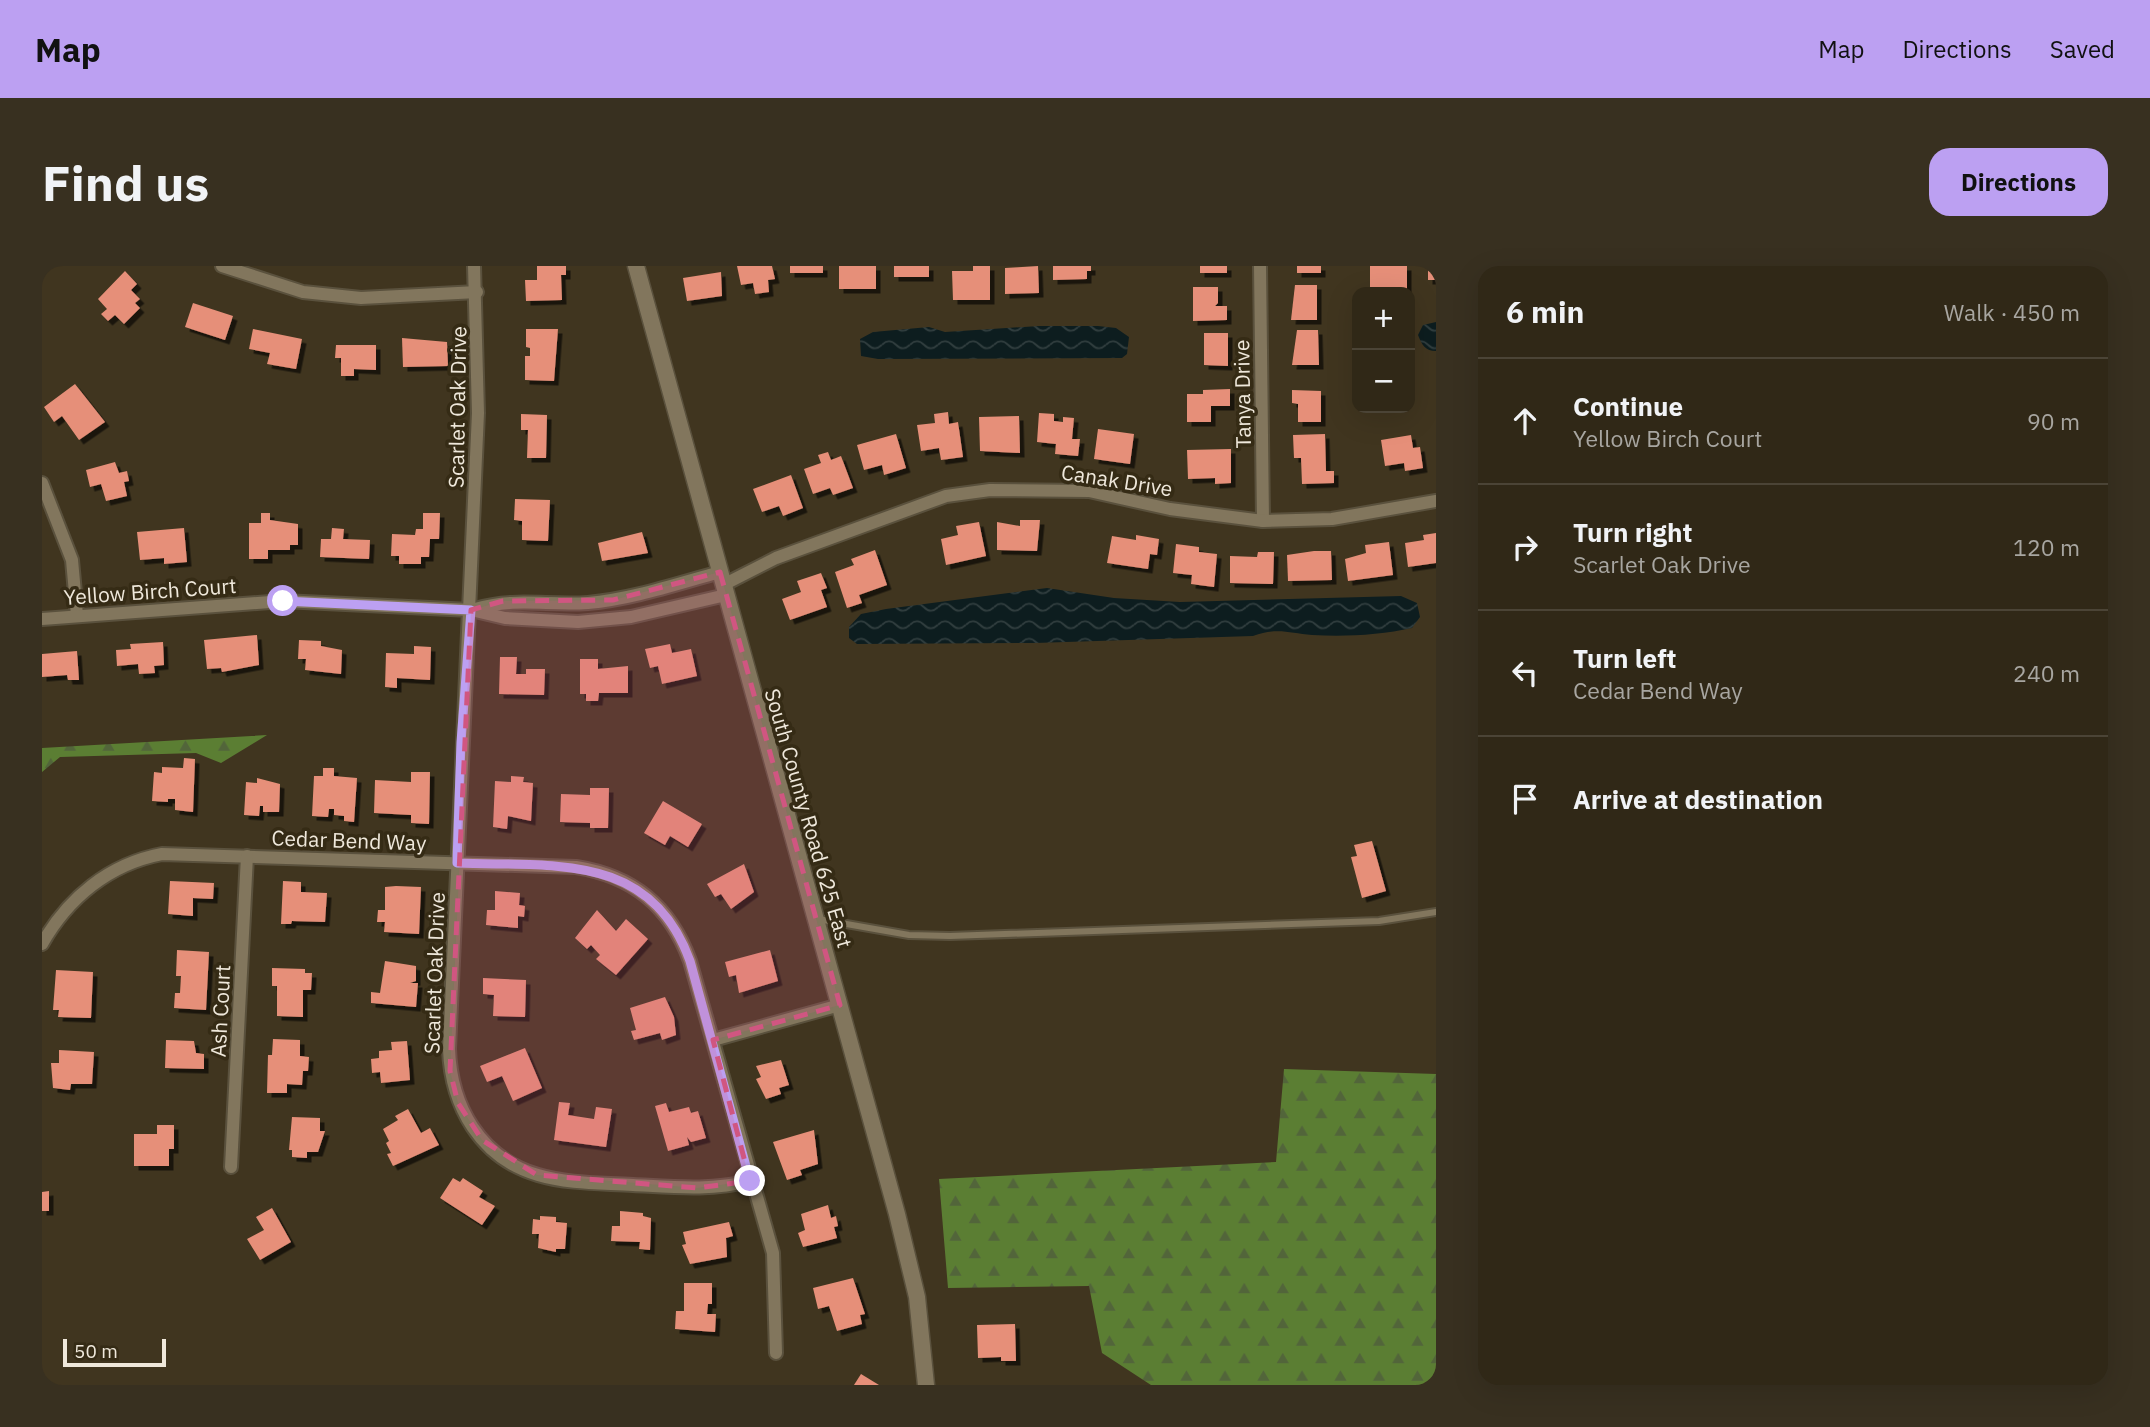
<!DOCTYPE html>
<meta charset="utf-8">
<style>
:root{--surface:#302817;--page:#383020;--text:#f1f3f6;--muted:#a8a6a1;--line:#4b4436;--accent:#bca0f2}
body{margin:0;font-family:"IBM Plex Sans",sans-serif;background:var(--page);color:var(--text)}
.controls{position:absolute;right:21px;top:21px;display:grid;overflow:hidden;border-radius:14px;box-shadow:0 7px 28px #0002}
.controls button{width:63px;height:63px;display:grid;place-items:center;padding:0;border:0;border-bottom:2px solid var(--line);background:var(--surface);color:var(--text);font:35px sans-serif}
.scale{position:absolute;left:21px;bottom:18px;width:103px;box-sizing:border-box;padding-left:7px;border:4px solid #efe8db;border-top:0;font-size:19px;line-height:24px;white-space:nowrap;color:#efe8db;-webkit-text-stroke:5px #352b15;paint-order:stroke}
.stop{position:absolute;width:21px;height:21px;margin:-16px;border:5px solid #bca0f2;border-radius:50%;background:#fff}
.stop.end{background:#bca0f2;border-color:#fff;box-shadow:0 2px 7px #0008}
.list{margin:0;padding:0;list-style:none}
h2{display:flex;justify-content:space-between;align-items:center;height:91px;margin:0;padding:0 28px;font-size:30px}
h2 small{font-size:23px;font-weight:400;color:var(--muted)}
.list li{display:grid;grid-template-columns:46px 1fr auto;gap:21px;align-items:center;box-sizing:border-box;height:126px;padding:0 28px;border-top:2px solid var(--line)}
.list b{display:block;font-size:26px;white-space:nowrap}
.list p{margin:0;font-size:23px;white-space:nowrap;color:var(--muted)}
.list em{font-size:23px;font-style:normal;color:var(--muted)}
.icon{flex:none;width:38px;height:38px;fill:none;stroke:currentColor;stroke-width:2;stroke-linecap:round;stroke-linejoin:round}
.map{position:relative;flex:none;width:1394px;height:1119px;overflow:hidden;border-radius:21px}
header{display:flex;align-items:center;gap:42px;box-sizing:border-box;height:98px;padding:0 35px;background:var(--accent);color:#111}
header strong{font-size:33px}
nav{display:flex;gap:38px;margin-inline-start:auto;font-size:24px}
.intro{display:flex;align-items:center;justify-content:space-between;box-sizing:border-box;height:168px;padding:0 42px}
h1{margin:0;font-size:49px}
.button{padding:18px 32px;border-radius:21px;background:var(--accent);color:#111;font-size:24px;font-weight:700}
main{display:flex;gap:42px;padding:0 42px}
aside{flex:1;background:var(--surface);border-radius:21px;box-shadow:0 7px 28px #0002}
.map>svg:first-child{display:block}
</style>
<header>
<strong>Map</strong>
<nav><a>Map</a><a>Directions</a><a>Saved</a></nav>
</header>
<div class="intro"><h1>Find us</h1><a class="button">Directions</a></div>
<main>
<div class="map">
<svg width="1394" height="1119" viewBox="0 0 1394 1119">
<defs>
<pattern id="forest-firs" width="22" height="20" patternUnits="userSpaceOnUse" patternTransform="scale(1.75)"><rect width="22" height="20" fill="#5b7e33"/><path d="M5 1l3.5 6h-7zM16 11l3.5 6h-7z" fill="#52653a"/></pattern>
<pattern id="water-waves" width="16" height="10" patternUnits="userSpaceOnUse" patternTransform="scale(1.75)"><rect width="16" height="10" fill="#0d1d1f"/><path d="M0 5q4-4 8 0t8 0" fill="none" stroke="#313e3f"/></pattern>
<filter id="shadow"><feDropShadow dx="4.5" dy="4.5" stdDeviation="0" flood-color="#0009"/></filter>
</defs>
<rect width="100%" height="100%" fill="#40351f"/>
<g fill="url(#forest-firs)">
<polygon points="225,469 179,497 154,487 18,491 0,506 0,482"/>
<polygon points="1242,803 1394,808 1394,1119 1109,1119 1060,1087 1047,1020 906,1022 897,913 1234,896"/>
</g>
<g fill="url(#water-waves)">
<path d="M1394,56V85C1383,85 1380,79 1376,69L1381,59Z"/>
<polygon points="997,60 1056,60 1074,62 1087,71 1085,88 1080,92 836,93 819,90 818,73 831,66 887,61 903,66"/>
<path d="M1005,322L1072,332L1138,336L1359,330L1375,337L1378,351L1370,362C1339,369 1303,371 1270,369C1247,367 1235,361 1211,370L993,377L815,378L807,372V361L819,348L844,343Z"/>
</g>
<g fill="#e68f79" filter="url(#shadow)">
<polygon points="495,0 524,0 524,9 519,9 520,34 484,35 483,14 495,14"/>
<polygon points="695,0 730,0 733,13 726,14 727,26 713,28 711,17 699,19"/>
<rect x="748" y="0" width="33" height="7"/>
<rect x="797" y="0" width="37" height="23"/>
<rect x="852" y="0" width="35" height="11"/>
<polygon points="931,0 948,0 948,34 911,34 910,5 931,5"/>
<polygon points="996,0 997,27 963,28 963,2"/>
<polygon points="1011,0 1049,0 1049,5 1045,5 1045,13 1011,14"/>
<rect x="1158" y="0" width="27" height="7"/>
<rect x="1255" y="0" width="24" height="7"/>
<rect x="1328" y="0" width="37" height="24"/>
<rect x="1386" y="0" width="8" height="14"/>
<polygon points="83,5 95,18 89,24 98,33 93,37 98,42 82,58 73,49 66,55 59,48 65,43 56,33"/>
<polygon points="679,6 680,30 645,35 641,12"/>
<polygon points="1253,19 1275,19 1275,54 1249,54"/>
<polygon points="1151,21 1176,21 1176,37 1173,40 1185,40 1185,54 1151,55"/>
<polygon points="151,37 191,50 183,74 143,61"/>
<polygon points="211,63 260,73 254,103 225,98 228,87 207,83"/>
<polygon points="484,63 516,63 512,115 483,114 483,90 488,90 488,82 484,81"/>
<polygon points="1255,64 1276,64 1277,99 1250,99"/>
<polygon points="1162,67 1186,67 1186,100 1162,99"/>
<polygon points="360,72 405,76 406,100 361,101"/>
<polygon points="294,79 334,79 334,104 312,103 312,110 299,110 299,92 293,92"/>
<polygon points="33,118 63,156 37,174 20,150 12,156 2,141"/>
<polygon points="1188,123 1188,140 1169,140 1169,156 1145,156 1145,128 1161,128 1161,124"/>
<polygon points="1250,124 1279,125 1279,156 1256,156 1256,138 1250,137"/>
<polygon points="906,146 907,158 916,156 921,191 899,194 897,182 879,185 875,159 893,157 892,148"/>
<polygon points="997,147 1012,148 1012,155 1021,156 1021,151 1032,152 1030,173 1038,173 1036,190 1013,188 1014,178 995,176"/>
<polygon points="479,148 505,149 504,192 485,192 486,164 479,164"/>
<polygon points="977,150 978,187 938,185 937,151"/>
<polygon points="1056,163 1092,168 1088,198 1052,193"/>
<polygon points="854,168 864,202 842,209 840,199 822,204 815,179"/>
<polygon points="1283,168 1284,205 1292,205 1292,217 1260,218 1259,192 1252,192 1251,169"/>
<polygon points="1369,169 1371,182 1378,181 1381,202 1363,205 1362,197 1343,200 1339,174"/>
<polygon points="1189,183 1189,217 1173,218 1173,212 1146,213 1145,184"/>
<polygon points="786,186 789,194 799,190 811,222 791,229 788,222 771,228 762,203 779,197 776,189"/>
<polygon points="73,196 77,207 85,205 87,215 82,216 85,230 64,235 59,218 48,221 44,204"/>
<polygon points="749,209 761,242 741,250 737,240 720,246 711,223"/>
<polygon points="473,233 508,234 506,275 480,274 480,255 472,254"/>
<polygon points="219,247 228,247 228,254 256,258 256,279 248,279 248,284 226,284 226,293 207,293 207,257 219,257"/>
<polygon points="381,247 398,247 397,273 388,273 387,291 379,291 379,298 357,298 357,290 349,290 350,268 373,269 374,263 381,263"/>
<polygon points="978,254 998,254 995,285 955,284 955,256 978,260"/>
<polygon points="937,256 944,290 904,299 899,273 916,269 914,260"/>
<polygon points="142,262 145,296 122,298 122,292 98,294 95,266"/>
<polygon points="290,262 302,263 301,273 328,274 327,293 278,291 279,273 289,273"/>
<polygon points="600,266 606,287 560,295 556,277"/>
<polygon points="1394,267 1394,297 1366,301 1363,277 1382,274 1381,269"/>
<polygon points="1094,269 1117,273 1115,289 1108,288 1106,303 1065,297 1070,270 1094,274"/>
<polygon points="1347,276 1351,309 1306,315 1303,293 1324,287 1323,279"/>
<polygon points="1134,278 1157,281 1157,286 1175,288 1172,321 1149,318 1150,309 1131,307"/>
<polygon points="833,284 845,319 817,329 820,337 805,342 793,306 812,299 809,293"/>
<polygon points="1272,285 1289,285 1290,314 1246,315 1245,289"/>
<polygon points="1216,286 1232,286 1231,318 1188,317 1188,290 1215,291"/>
<polygon points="779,307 785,322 779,324 785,341 748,354 740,333 759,326 755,315"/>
<polygon points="215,369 217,399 180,406 179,402 165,403 162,374"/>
<polygon points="257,374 279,375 279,380 300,384 299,408 263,404 264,393 256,393"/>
<polygon points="121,376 122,399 112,400 113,407 97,408 96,398 75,400 74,384 89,383 88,378"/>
<polygon points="628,378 630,387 649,383 655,410 620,418 616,400 608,402 603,383"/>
<polygon points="372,380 389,381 388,414 355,412 355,422 343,421 344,387 372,388"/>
<polygon points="35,385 37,414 26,414 25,409 0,411 0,388"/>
<polygon points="458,391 475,391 474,408 484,408 484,403 503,403 502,429 457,428"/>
<polygon points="538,393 556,393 556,403 586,400 586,427 557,427 556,435 544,435 544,428 538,428"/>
<polygon points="142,492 153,493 151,546 133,544 133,533 126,533 126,536 110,535 112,506 120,507 120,501 141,502"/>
<polygon points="281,502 292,502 292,510 315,512 312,556 302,555 302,550 292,549 292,543 287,543 286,551 270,550 272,510 281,510"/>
<polygon points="369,506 388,506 387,558 369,557 369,549 332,547 333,514 369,516"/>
<polygon points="469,510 482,511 481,516 491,517 489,555 466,550 465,563 451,561 453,515 469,516"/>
<polygon points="215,512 238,518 237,546 221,546 221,540 218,540 217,550 202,549 204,516 215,517"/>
<polygon points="548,522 567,522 566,562 548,562 548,557 518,556 519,528 548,529"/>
<polygon points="621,535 660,558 646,581 628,570 623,579 602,567"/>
<polygon points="1330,575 1344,625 1320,632 1309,591 1315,590 1312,579"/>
<polygon points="702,598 712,626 689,643 679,628 673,631 665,618"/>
<polygon points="128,615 172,617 171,633 151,632 151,650 126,648"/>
<polygon points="241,615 259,616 259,626 285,627 283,656 250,655 249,658 239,658"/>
<polygon points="354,620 379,621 377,668 342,666 343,656 335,656 336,644 343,644 343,621"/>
<polygon points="453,625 478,627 477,639 483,640 482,651 476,650 476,662 444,659 445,644 453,644"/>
<polygon points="555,644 574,665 584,653 606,673 574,709 554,693 558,689 549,679 545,683 533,672"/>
<polygon points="135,684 167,686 164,744 132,742 133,727 138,727 139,710 134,710"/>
<polygon points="728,684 736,715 697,727 694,709 687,711 683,696"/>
<polygon points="343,695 374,700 374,715 368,717 376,717 374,741 329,737 329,726 338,727"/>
<polygon points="230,702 263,703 263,707 270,707 269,724 261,724 261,751 235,750 235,720 230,720"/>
<polygon points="14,704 51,706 49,752 16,751 17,744 11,744"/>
<polygon points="441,712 484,714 483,751 451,750 452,729 441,728"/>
<polygon points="623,731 632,751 634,769 620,774 618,767 592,774 589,765 594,764 588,742"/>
<polygon points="231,773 258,774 258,790 267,791 266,805 261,805 260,819 245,818 245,827 225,827 226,789 230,789"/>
<polygon points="124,774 152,775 154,787 162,788 162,803 123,802"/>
<polygon points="365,775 368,814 339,817 338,806 330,807 329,793 337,792 337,785 350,784 349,776"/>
<polygon points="483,782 500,822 471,835 460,810 445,816 438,800"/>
<polygon points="17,784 52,786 50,818 29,818 28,824 11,822 9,797 17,797"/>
<polygon points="739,794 747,819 737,822 739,828 724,833 714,813 719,811 714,800"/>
<polygon points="517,836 528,837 526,849 552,853 554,841 570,843 564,881 512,874"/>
<polygon points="624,837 627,846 647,841 649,847 656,845 664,872 649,876 645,871 647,879 626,885 613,840"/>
<polygon points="366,843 379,867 388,862 397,879 351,900 345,888 349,887 344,877 347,875 341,863 356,854 353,850"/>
<polygon points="250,851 278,852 278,865 283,865 276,886 265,886 265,892 250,891 250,884 247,884"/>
<polygon points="115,859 132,859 132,883 127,883 127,900 92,900 92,868 115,868"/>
<polygon points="772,864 776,898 758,904 760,909 745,914 731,876"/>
<polygon points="411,912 418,916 421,912 441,925 437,931 453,940 440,959 398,932"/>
<polygon points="7,925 7,945 0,945 0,926"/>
<polygon points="786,939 789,952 794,950 796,960 792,961 795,972 761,981 756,967 763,964 759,948"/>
<polygon points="230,942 249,976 218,994 205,973 222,964 214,951"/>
<polygon points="578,945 601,947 601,950 609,952 608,984 597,983 598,976 569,975 570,960 578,960"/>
<polygon points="498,950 514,951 514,956 525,957 523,983 514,983 514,986 496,982 497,968 490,968 491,953 498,954"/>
<polygon points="687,956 691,970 684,972 685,991 648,998 640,979 644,978 641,966"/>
<polygon points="811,1012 823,1048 818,1049 820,1058 795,1065 787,1040 776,1043 771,1022"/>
<polygon points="642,1017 670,1017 670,1038 666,1038 665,1048 674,1048 673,1066 633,1063 634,1045 642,1045"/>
<polygon points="973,1058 974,1095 959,1095 959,1091 936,1092 935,1059"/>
<polygon points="819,1108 837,1119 812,1119"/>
</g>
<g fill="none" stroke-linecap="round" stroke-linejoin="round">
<g stroke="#5a513d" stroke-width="10">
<polyline id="service" points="776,653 867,669 908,670 1337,655 1394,646"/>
</g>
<g stroke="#5a513d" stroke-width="16">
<g id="minor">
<polyline points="180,0 261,26 319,32 435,26"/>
<path d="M432,0L436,147L407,783C409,840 438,892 496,909C526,918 560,917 591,919C631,921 669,925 708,915"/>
<polyline points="1218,0 1221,255"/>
<polyline points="0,217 30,294 35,349"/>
<polyline points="681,319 734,292 904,230 948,224 1047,225 1128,243 1221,255 1290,253 1394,235"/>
<path d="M433,343C475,331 505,340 546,337C591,333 634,318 678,306"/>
<polyline points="0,353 241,335 429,344 463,352 536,356 589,351 684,329"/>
<path d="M0,678C26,632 67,598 120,588L534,601C591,610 628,640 648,695L731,987L734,1087"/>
<polyline points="671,774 798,739"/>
<polyline points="189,901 205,590"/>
</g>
</g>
<g stroke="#5a513d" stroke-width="19">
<polyline id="tertiary" points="594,0 855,948 875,1031 884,1119"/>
</g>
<use href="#service" stroke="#82765d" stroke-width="6"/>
<use href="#minor" stroke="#82765d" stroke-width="12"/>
<use href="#tertiary" stroke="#82765d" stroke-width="16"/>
</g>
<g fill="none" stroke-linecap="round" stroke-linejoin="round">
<path stroke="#bca0f2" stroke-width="9" d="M241,335L429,344L419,476L415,597C511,601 608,585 648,695L708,915"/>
</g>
<path fill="#d05681" fill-opacity="0.2" stroke="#d05681" stroke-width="5" stroke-dasharray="14 9" stroke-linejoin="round" d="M678,306L798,739L671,774L708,915L655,922L495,909L440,874L416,837L408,805L429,344L461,335L571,334Z"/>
<g text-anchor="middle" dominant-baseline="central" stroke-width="7" stroke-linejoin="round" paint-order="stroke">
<g font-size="21" fill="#efe8db" stroke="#352b15">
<text transform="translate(1200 128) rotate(-91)">Tanya Drive</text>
<text transform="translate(415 141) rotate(-89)">Scarlet Oak Drive</text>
<text transform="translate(1075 214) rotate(9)">Canak Drive</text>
<text transform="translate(108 325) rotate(-4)">Yellow Birch Court</text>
<text transform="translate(767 552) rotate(74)">South County Road 625 East</text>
<text transform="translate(307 574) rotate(2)">Cedar Bend Way</text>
<text transform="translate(392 707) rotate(-88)">Scarlet Oak Drive</text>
<text transform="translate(178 745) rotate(-87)">Ash Court</text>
</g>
</g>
</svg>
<div class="controls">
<button>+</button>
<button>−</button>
</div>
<div class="scale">50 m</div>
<div class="stop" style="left:241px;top:335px"></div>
<div class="stop end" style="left:708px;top:915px"></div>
</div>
<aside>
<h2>6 min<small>Walk · 450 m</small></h2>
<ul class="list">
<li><svg class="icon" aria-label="ahead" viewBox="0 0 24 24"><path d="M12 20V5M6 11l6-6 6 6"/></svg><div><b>Continue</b><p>Yellow Birch Court</p></div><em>90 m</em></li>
<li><svg class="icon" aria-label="right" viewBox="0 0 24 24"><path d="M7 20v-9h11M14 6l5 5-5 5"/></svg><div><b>Turn right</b><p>Scarlet Oak Drive</p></div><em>120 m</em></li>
<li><svg class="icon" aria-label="left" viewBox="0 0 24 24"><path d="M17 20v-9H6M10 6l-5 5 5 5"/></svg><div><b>Turn left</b><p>Cedar Bend Way</p></div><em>240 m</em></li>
<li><svg class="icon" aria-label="arrive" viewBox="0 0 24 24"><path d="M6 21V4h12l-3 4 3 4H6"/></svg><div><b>Arrive at destination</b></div></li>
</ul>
</aside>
</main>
